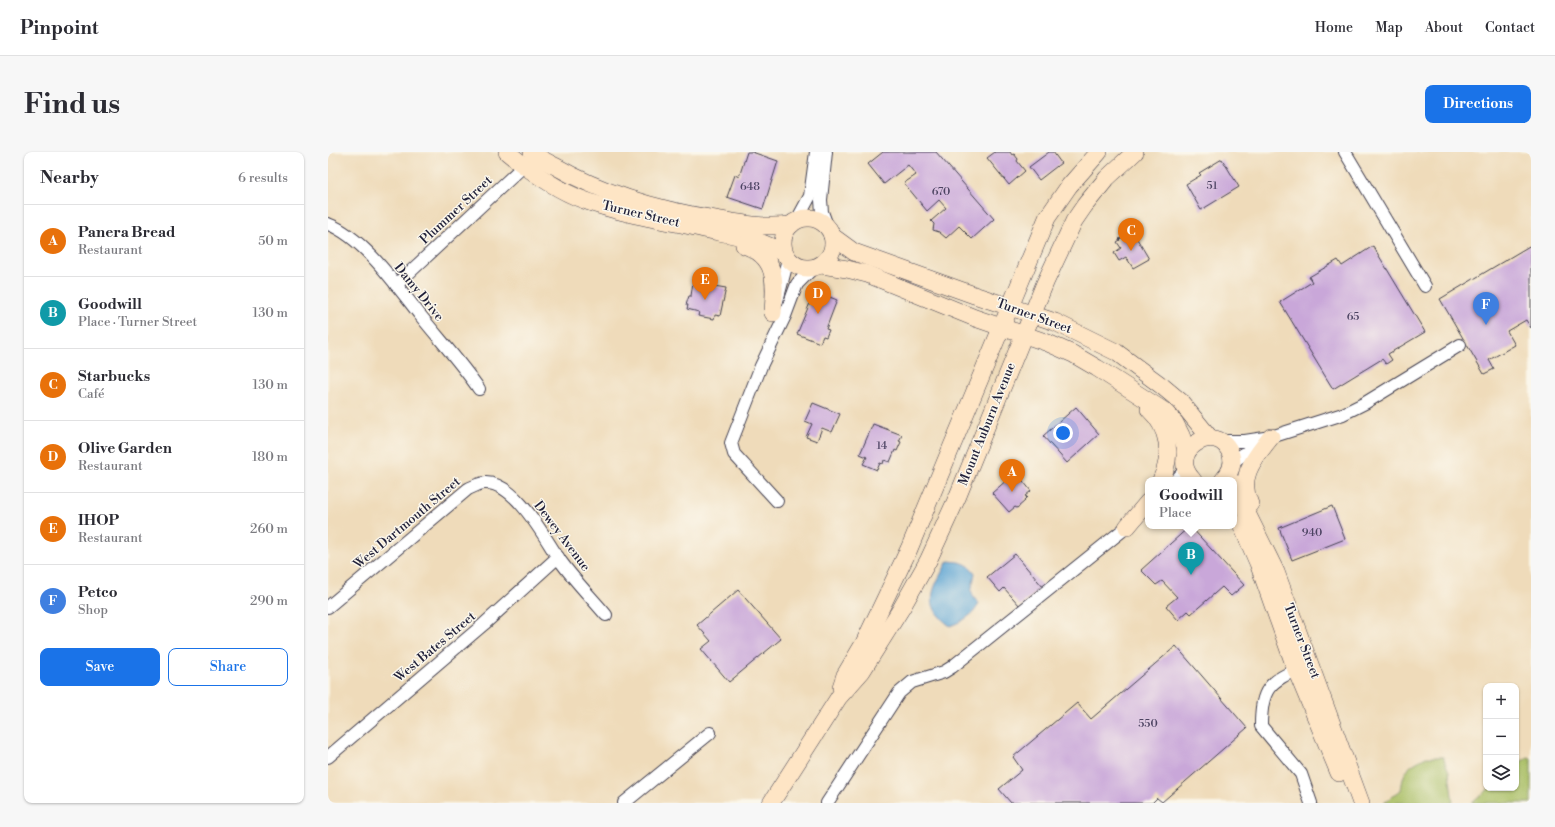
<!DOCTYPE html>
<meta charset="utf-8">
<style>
:root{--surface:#fff;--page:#f7f7f7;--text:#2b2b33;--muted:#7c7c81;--line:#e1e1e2;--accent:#1a73e8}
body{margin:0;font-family:"Libre Bodoni",serif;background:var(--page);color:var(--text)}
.controls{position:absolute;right:12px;bottom:12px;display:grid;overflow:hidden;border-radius:8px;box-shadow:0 1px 3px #0004}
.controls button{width:36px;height:36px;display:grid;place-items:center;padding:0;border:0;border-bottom:1px solid var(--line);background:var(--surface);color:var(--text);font:20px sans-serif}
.you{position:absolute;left:735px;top:281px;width:14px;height:14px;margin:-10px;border:3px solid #fff;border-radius:50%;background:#1a73e8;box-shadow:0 0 0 6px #1a73e833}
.badge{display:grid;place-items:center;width:26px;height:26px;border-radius:50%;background:var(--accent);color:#fff;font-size:13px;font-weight:700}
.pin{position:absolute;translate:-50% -33px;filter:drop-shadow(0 1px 2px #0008)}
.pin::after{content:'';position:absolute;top:21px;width:14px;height:12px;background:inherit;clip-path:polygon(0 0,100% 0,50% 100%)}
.popup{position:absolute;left:817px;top:325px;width:92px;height:52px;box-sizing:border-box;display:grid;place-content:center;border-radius:8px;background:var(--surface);filter:drop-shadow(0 1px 3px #0005);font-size:13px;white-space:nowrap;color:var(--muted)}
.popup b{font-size:15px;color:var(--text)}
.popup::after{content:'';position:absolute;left:50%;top:100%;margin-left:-8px;border:8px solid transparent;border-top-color:var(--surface)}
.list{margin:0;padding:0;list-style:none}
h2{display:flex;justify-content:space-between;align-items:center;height:52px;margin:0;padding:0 16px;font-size:17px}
h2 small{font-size:13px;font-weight:400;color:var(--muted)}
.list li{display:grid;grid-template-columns:26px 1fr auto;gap:12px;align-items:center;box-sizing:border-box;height:72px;padding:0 16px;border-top:1px solid var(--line)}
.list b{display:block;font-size:15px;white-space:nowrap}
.list p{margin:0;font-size:13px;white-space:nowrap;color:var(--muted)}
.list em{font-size:13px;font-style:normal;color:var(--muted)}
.actions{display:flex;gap:8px;padding:12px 16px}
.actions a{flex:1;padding:9px 0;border:1px solid var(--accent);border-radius:8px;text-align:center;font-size:14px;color:var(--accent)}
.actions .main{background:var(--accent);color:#fff}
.icon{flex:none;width:22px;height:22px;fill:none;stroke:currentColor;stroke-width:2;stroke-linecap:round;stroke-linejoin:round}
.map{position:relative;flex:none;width:1203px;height:651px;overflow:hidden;border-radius:8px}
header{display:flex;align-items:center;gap:24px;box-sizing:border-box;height:56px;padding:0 20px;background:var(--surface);border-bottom:1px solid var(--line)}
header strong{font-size:19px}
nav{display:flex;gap:22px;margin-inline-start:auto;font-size:14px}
.intro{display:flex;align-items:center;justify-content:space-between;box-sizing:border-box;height:96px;padding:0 24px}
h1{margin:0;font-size:28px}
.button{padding:10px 18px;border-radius:8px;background:var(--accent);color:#fff;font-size:14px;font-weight:700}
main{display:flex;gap:24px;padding:0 24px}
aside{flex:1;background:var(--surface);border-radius:8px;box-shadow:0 1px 3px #0004}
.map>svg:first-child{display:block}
</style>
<header>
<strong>Pinpoint</strong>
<nav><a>Home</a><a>Map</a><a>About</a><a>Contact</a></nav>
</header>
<div class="intro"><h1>Find us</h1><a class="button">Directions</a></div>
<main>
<aside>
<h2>Nearby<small>6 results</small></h2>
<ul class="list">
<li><span class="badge" style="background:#e8710a">A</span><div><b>Panera Bread</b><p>Restaurant</p></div><em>50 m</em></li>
<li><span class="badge" style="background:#0f9aa8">B</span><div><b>Goodwill</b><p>Place · Turner Street</p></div><em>130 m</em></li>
<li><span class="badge" style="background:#e8710a">C</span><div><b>Starbucks</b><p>Café</p></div><em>130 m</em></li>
<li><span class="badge" style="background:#e8710a">D</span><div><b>Olive Garden</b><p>Restaurant</p></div><em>180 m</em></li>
<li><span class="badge" style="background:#e8710a">E</span><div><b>IHOP</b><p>Restaurant</p></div><em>260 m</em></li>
<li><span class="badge" style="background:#3f7fe0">F</span><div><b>Petco</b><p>Shop</p></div><em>290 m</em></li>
</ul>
<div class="actions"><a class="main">Save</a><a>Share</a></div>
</aside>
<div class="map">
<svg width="1203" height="651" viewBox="0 0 1203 651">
<rect width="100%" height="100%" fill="#fbf7ec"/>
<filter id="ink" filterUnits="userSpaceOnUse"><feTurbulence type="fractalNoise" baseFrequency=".025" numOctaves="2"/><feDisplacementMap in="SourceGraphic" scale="8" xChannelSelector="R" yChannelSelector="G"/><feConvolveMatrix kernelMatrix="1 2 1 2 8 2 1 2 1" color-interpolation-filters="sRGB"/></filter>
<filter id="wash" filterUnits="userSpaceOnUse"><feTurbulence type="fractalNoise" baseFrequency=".012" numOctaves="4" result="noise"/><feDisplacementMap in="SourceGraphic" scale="16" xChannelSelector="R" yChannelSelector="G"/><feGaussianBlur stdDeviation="0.9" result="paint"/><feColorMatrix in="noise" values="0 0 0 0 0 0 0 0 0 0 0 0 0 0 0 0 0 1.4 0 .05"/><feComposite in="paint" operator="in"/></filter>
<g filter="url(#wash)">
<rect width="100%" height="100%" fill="#efdbba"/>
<g fill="#a7bd62" stroke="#64704e">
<path d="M1098,605H1115L1121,620L1125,651H1056L1073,638C1076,617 1079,615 1098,605Z"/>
<polygon points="1200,605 1203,606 1203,651 1144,651 1162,636 1188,636 1188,613"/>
</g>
<path fill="#5da4d3" stroke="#406387" d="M620,409C632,410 640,410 647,421C645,435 639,441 651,451C647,463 633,470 622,474C592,452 606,435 620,409Z"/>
<g id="blocks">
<g fill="#c9a7d9">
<polygon points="419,0 424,0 450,9 435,57 399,45 407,23 411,25"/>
<polygon points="555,0 608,0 666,67 644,87 631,74 618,86 611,80 605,78 606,72 603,69 618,56 611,48 599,59 576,31 588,23 580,13 556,32 540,12"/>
<polygon points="667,0 682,0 684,3 686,2 690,7 689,9 697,19 681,33 659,6"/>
<polygon points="721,0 725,0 733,11 711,28 701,15"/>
<polygon points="894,7 911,35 873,58 858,32 873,23 871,21"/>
<polygon points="805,80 821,107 805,116 798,105 791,109 786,101 793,96 789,90 792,88 791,87"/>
<polygon points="1203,93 1203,176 1198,168 1179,179 1187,193 1161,208 1166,217 1156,222 1112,147"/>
<polygon points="1045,94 1097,180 1060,202 1064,208 1058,212 1054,207 1005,237 952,150 984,130 981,125 1010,108 1014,114"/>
<polygon points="374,128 387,131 386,134 398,136 392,164 387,163 386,167 370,164 371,160 359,157 360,153 358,153 361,144 363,144 365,130 373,131"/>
<polygon points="487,139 509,148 498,177 501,178 498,185 495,184 492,191 469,182"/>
<polygon points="485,251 512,262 504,280 494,276 489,289 478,285 484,272 477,269"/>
<polygon points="748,255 771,282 739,311 715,284"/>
<polygon points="545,272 574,283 571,289 573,290 569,299 567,298 562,310 556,308 555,312 552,311 549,318 535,312 539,305 532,302"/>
<polygon points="688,320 703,339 697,344 699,345 696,348 697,349 689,356 687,355 681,360 664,341"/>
<polygon points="1004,354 1017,387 964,408 951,376"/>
<polygon points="862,374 916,433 903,444 894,435 863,462 860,459 850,468 838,454 849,445 834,429 828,433 813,418"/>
<polygon points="687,402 715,435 692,454 676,436 672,440 659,425"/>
<polygon points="410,438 453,487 401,530 373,497 383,489 369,473"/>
<polygon points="848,494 919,576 834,650 829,646 824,651 683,651 671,637 694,618 685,605 749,551 763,567"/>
</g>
</g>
</g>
<g filter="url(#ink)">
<use href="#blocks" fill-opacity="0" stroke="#413e4e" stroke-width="1"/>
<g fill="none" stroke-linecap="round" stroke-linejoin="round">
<g stroke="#413e4e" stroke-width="14">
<g id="street">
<polyline points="498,0 493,48 494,60 500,76"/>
<polyline points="1017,0 1097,134"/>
<polyline points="469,68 482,44 488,0"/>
<path d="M0,72C35,85 69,134 92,163C112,188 133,211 151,237"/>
<polyline points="68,133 202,8"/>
<polyline points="449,149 460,107"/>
<polyline points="891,289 917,289 943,285 1015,262 1037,251 1132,193"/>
<polyline points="904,311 914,303 936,289"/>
<polyline points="848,328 858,317"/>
<polyline points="449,349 406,302 403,291 433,214 457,164 469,132 485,116"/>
<path d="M0,455L140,337C145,335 151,331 157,331C187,330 215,383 229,404C242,424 263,445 278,463"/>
<path d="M974,515C941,530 933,536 933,574L973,622L983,651"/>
<polyline points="0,605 156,472 230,405"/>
<polyline points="296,651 382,581"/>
<polyline points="499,651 571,541 584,530 616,520 624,515 805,370"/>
</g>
</g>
<g stroke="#413e4e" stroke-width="18">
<g id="secondary">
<path d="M179,0C202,19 228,38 256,48C293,62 334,68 372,76C401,83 431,85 456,102"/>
<path d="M204,0C210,6 219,10 227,14C277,43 331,58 387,67C415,72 434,76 463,73"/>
<circle cx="480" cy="91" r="25"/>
<polyline points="504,84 526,100 646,143 727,170 788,200 834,234 852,249 882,286"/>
<path d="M416,93C450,105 447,130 445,161"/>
<polyline points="494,113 519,117 539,122 647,166 720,191 745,202 769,216 836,259 847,271 853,283 857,294 857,305"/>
<path d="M821,257C841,276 845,303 833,328"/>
<path d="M865,328C836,299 891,266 903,303C906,313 902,321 895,328"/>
<polyline points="906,331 913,349 948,420 1033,651"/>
<path d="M922,352C909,324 927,306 943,285"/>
<polyline points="913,372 930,411 968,518 1011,621"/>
<polyline points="799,375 820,350"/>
<polyline points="513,535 517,523 536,491 581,397 719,66 741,34 771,0"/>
<polyline points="443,651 511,545 534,519 573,457 600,409 629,346 717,131 746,69 757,53 779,26 807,0"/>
</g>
</g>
<use href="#street" stroke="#fff" stroke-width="12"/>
<use href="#secondary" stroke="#fee5c5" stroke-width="17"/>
</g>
</g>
<g text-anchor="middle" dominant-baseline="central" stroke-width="3" stroke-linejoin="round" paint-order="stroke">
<g font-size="11" fill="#4c4362">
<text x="884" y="34">51</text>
<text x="422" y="35">648</text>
<text x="613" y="40">670</text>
<text x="1025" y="165">65</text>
<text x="554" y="294">14</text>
<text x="984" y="381">940</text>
<text x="820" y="572">550</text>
</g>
<g font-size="13" fill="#22223b" stroke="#fbf7ec">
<text transform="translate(128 58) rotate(-43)">Plummer Street</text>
<text transform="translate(313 62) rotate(13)">Turner Street</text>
<text transform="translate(91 140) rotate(51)">Damy Drive</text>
<text transform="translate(706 164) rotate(20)">Turner Street</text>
<text transform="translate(659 272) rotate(-68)">Mount Auburn Avenue</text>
<text transform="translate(79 371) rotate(-40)">West Dartmouth Street</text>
<text transform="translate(234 384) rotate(53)">Dewey Avenue</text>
<text transform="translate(974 489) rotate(69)">Turner Street</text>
<text transform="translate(107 495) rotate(-40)">West Bates Street</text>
</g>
</g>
</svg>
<div class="controls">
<button>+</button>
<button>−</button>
<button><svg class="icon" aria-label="layers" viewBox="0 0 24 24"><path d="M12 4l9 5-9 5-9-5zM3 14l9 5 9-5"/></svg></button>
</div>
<div class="you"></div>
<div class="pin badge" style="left:684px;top:340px;background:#e8710a">A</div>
<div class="pin badge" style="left:863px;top:423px;background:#0f9aa8">B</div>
<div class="popup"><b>Goodwill</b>Place</div>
<div class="pin badge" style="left:803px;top:99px;background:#e8710a">C</div>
<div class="pin badge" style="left:490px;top:162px;background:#e8710a">D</div>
<div class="pin badge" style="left:377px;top:148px;background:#e8710a">E</div>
<div class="pin badge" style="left:1158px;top:173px;background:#3f7fe0">F</div>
</div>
</main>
